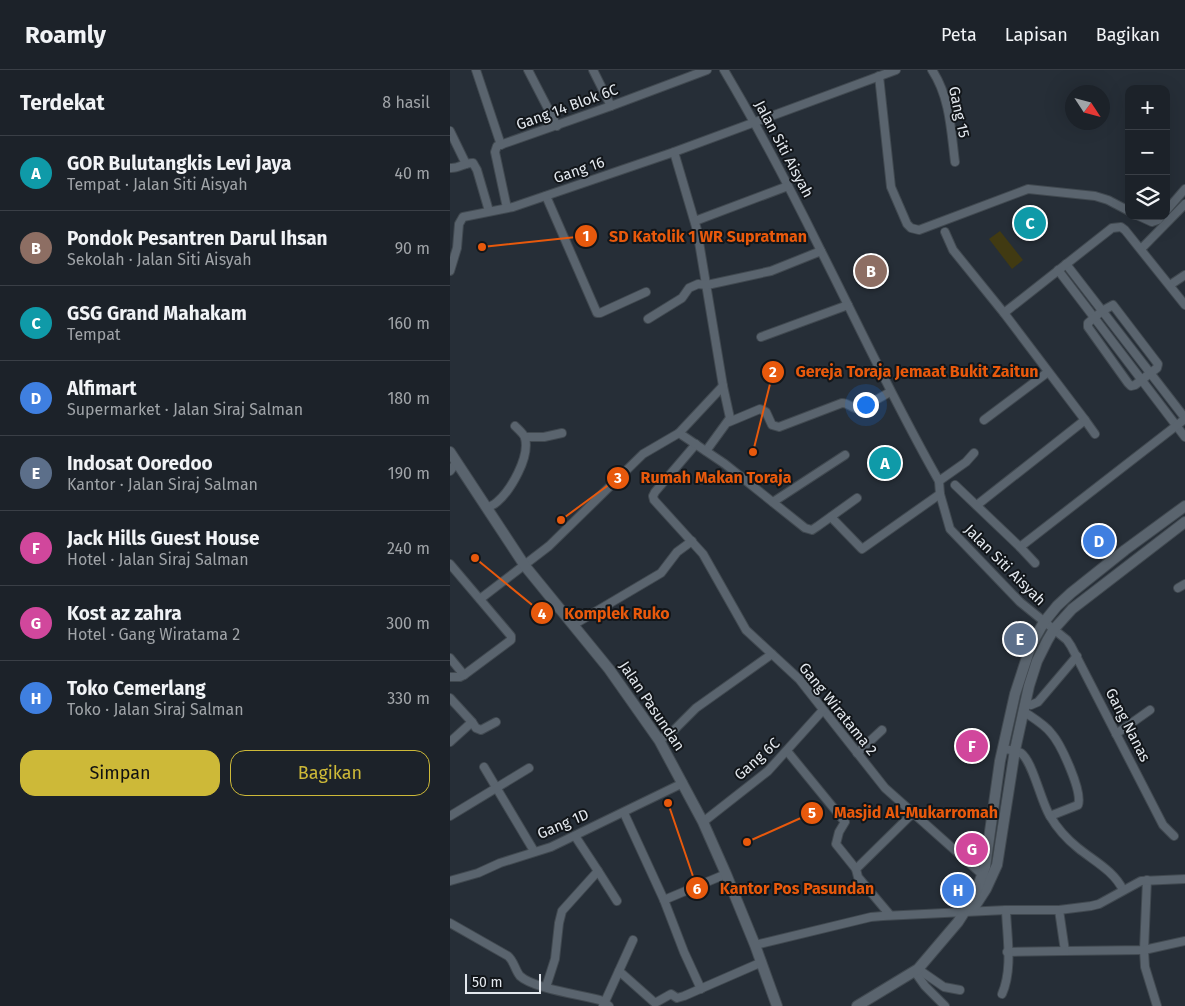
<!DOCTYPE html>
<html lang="id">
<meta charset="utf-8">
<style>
:root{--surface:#1c2229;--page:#252a31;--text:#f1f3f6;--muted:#a0a4a8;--line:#3a3f46;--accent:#cdb938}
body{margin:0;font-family:"Fira Sans",sans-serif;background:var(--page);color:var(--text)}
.controls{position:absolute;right:15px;top:15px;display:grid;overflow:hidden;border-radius:10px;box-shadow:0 5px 20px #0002}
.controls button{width:45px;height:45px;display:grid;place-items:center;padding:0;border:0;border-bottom:1px solid var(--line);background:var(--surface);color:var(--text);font:25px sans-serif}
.compass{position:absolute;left:615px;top:15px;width:45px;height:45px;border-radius:50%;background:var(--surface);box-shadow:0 5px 20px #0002;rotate:126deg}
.scale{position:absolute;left:15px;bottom:12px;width:76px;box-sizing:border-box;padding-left:5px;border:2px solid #e3e8ee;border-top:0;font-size:14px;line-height:18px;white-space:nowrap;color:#e3e8ee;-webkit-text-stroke:4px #12161a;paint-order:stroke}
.you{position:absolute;left:415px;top:334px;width:18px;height:18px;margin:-12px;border:4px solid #fff;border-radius:50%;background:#1a73e8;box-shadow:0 0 0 8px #1a73e833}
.badge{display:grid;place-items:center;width:32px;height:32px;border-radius:50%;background:var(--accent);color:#fff;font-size:16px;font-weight:700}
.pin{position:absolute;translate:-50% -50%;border:2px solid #fff;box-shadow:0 1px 5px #0006}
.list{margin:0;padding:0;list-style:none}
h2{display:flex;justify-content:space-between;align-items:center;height:65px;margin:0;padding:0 20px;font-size:21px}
h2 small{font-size:16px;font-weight:400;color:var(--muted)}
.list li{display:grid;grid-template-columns:32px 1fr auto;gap:15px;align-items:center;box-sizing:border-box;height:75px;padding:0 20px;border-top:1px solid var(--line)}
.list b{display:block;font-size:19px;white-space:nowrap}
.list p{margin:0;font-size:16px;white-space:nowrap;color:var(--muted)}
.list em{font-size:16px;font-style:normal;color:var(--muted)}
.actions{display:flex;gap:10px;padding:15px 20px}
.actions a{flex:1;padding:11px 0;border:1px solid var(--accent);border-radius:15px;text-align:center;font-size:18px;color:var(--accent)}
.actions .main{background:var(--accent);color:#111}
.icon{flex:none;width:28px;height:28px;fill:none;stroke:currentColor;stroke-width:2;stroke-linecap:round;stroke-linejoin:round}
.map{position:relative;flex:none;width:735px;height:936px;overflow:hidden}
header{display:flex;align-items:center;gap:30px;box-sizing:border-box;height:70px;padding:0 25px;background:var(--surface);border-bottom:1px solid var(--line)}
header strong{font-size:24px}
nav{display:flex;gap:28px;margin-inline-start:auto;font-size:18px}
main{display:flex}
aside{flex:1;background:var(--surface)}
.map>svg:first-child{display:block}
</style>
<header>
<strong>Roamly</strong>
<nav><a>Peta</a><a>Lapisan</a><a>Bagikan</a></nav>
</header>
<main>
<aside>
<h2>Terdekat<small>8 hasil</small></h2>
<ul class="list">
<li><span class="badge" style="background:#0f9aa8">A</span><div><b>GOR Bulutangkis Levi Jaya</b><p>Tempat · Jalan Siti Aisyah</p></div><em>40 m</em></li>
<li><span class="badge" style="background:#8d6e63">B</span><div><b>Pondok Pesantren Darul Ihsan</b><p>Sekolah · Jalan Siti Aisyah</p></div><em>90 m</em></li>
<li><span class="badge" style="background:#0f9aa8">C</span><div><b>GSG Grand Mahakam</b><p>Tempat</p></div><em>160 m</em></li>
<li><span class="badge" style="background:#3f7fe0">D</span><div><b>Alfimart</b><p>Supermarket · Jalan Siraj Salman</p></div><em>180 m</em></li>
<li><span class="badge" style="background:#5c6f8a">E</span><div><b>Indosat Ooredoo</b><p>Kantor · Jalan Siraj Salman</p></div><em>190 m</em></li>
<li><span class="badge" style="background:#d1479c">F</span><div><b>Jack Hills Guest House</b><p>Hotel · Jalan Siraj Salman</p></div><em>240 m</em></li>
<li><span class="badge" style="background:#d1479c">G</span><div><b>Kost az zahra</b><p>Hotel · Gang Wiratama 2</p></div><em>300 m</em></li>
<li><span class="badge" style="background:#3f7fe0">H</span><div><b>Toko Cemerlang</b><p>Toko · Jalan Siraj Salman</p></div><em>330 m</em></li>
</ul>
<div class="actions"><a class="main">Simpan</a><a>Bagikan</a></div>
</aside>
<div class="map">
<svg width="735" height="936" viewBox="0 0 735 936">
<rect width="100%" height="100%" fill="#262e37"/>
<polygon fill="#413a12" points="550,161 573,190 562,199 539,169"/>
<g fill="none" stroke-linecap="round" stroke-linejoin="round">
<g stroke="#414950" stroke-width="10">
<g id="minor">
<polyline points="26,0 51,75"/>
<polyline points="78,0 107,56"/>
<polyline points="143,0 161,36"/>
<path d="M274,0C309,59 341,120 371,181C410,258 446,336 489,411L490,424L500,459L570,532L617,570L621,576L713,755L724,766"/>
<path d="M482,0C500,27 501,61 505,92"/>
<polyline points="429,6 441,117 457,154 461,158 469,160 578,119 645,126 658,130 679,141"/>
<polyline points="0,61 16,94"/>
<polyline points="224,82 247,160 273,316 280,348 256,381"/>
<path d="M0,98C9,99 15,92 23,93L27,100L39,141"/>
<polyline points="96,126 147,243 150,243 196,222"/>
<polyline points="57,138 45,82 47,76 161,36 257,0"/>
<polyline points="716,141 735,119"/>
<polyline points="689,146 702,152 708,150 711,146"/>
<polyline points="245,151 338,116"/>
<polyline points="495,162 503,180 554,243 635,350 527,435"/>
<polyline points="691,179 735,134"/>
<polyline points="616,194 735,348"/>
<polyline points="608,200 735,367"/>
<polyline points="0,201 7,178 9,154 13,147 63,137 224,82 446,0"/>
<polyline points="720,215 735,205"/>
<polygon points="663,235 708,294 707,298 685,315 681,316 678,313 638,257 638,253 652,241"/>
<polyline points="554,243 662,158 671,157 675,160 735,235"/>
<polyline points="198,249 232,228 239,218 248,214 257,215 321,201 371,181"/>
<polyline points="311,267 398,235"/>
<polyline points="534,350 598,302"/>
<polyline points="635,350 645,364"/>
<path d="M279,352L310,339L316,342L322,355L329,357L392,333C399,333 402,339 410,339L440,322"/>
<polyline points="229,363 273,316"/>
<polyline points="75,367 94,367 112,363"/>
<polyline points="246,374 205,422 203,426 204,430 253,484 296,560 349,609 435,718 535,807"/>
<polyline points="0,401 6,393"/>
<polyline points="489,411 516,392 524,383"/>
<polyline points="505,415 570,477 735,349"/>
<polyline points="323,432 395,385"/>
<path d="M37,438C40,436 44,435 47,432C61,420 80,387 75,368C74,364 69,360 65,356"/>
<polyline points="381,447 412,479 490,424"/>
<polyline points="570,477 585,493"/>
<polyline points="0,494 61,566 61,570 14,605 10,607 0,607"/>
<polyline points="728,518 735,514"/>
<polyline points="30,529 99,476 193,384 229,363 275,394 355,458 362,460 368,456 407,428"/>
<polyline points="123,555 211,503 227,482 242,471"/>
<polyline points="0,588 14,605"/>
<polyline points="0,628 22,652"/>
<polyline points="575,634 581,635 588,632 627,586"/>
<path d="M573,641C583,648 594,654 601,663C611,674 633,722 628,735L600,746"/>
<polyline points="666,664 700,640"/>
<polyline points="209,670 221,663 246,638 322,584"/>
<polyline points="0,672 22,652 26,658 31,660 46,652"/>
<path d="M553,679C559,680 566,680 571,683C583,692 591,732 600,746C607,758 618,770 628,778C644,791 664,801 673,820"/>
<polyline points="337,681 395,752 389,762 386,774 406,799"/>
<polyline points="407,683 432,660"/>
<polyline points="34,697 84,781"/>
<polyline points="174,743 214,830 234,882 251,919"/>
<polyline points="0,746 79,698"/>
<polyline points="253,752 318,701 373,640"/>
<polyline points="148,801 167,831"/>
<polyline points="697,810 694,880 695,897 707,936"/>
<polyline points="0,811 28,803 50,793 101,777 233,713"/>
<polyline points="214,830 276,804"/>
<polyline points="609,840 615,881 694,880 735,871"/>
<polyline points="440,845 408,807 406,799 463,743"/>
<path d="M0,853L58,886C64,891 65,900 70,906C84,919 133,925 153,931L159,936"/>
<polyline points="305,875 421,847 433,846 556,840 609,840 641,836 649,834 691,811 735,809"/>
<polyline points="557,882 615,881"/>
<polyline points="468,899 494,917 510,920"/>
<polyline points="169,901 205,933 221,924 227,928 234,926 312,892"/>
<polyline points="465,902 475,916 495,936"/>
<polyline points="96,917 105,889 109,853 112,841 148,801 125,766"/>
<path d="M552,924C563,899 557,867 556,840"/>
<polyline points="153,936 183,870"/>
</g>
</g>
<g stroke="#414950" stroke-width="12">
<g id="tertiary">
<polyline points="0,382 75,496 159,599 209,670 253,752 276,804 305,875 327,936"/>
<polyline points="525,836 536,819 547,795 565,680 579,616 587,591 597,571 604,559 622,539 735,452"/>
<polyline points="407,936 468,899 508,852 524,827 535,797 550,691 565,624 581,575 594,552 607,536 621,523 675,480 735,436"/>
</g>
</g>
<use href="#minor" stroke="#5a646e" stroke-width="8"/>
<use href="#tertiary" stroke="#5a646e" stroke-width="10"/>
</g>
<g text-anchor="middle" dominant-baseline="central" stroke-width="4" stroke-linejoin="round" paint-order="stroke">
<g font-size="15" fill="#e3e8ee" stroke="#12161a">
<text transform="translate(117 37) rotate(-20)">Gang 14 Blok 6C</text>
<text transform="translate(509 42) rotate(78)">Gang 15</text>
<text transform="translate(334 79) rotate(62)">Jalan Siti Aisyah</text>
<text transform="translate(129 100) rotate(-19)">Gang 16</text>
<text transform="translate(555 495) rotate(45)">Jalan Siti Aisyah</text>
<text transform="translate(202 636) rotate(56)">Jalan Pasundan</text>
<text transform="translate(388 639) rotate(51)">Gang Wiratama 2</text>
<text transform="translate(678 655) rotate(63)">Gang Nanas</text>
<text transform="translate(307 689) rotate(-42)">Gang 6C</text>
<text transform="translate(113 754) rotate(-23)">Gang 1D</text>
</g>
</g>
<path fill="none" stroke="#e8590c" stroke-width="2" d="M32 177L136 166M303 382L323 302M111 450L168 408M25 488L92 543M297 772L362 743M218 733L247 818"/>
<g fill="#e8590c" stroke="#12161a" stroke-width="2">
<circle cx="32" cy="177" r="5"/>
<circle cx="303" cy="382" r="5"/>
<circle cx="111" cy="450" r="5"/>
<circle cx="25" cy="488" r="5"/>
<circle cx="297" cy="772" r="5"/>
<circle cx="218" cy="733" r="5"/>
<circle cx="136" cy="166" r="12"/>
<circle cx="323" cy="302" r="12"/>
<circle cx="168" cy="408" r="12"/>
<circle cx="92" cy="543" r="12"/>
<circle cx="362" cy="743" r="12"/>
<circle cx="247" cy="818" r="12"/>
</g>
<g font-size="15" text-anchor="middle" font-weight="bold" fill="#fff">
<text x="136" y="171">1</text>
<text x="323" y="307">2</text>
<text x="168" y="413">3</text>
<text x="92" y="549">4</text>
<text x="362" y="748">5</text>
<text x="247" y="824">6</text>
</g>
<g font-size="16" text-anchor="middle" font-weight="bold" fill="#e8590c" stroke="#12161a" stroke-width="4" stroke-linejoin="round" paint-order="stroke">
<text x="258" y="172">SD Katolik 1 WR Supratman</text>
<text x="467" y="307">Gereja Toraja Jemaat Bukit Zaitun</text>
<text x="266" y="413">Rumah Makan Toraja</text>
<text x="167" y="549">Komplek Ruko</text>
<text x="466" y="748">Masjid Al-Mukarromah</text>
<text x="347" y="824">Kantor Pos Pasundan</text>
</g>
</svg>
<div class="controls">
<button>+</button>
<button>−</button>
<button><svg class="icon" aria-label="layers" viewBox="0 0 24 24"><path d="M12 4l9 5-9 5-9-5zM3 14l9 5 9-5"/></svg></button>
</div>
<svg class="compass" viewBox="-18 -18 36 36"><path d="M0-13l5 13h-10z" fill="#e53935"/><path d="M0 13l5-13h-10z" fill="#a0a4a8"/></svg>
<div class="scale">50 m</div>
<div class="you"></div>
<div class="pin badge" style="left:435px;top:393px;background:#0f9aa8">A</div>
<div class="pin badge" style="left:421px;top:201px;background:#8d6e63">B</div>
<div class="pin badge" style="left:580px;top:153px;background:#0f9aa8">C</div>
<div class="pin badge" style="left:649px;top:471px;background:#3f7fe0">D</div>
<div class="pin badge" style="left:570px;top:569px;background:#5c6f8a">E</div>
<div class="pin badge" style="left:522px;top:676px;background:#d1479c">F</div>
<div class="pin badge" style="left:522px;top:779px;background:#d1479c">G</div>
<div class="pin badge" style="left:508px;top:820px;background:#3f7fe0">H</div>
</div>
</main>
